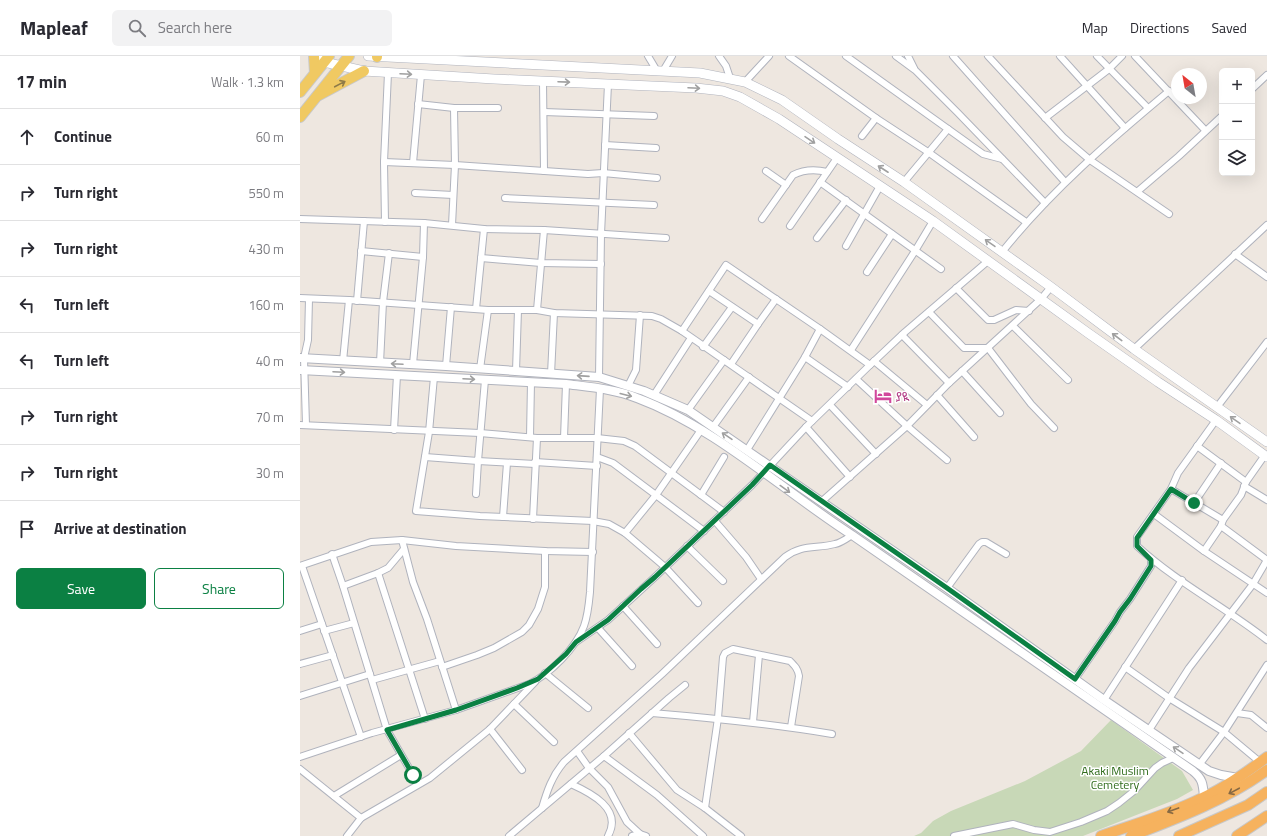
<!DOCTYPE html>
<meta charset="utf-8">
<style>
:root{--surface:#fff;--page:#f2f2f3;--text:#2b2b33;--muted:#7c7c81;--line:#e1e1e2;--accent:#0b8043}
body{margin:0;font-family:"Titillium Web","Noto Sans Ethiopic",sans-serif;background:var(--page);color:var(--text)}
.controls{position:absolute;right:12px;top:12px;display:grid;overflow:hidden;border-radius:6px;box-shadow:0 4px 16px #0002}
.controls button{width:36px;height:36px;display:grid;place-items:center;padding:0;border:0;border-bottom:1px solid var(--line);background:var(--surface);color:var(--text);font:20px sans-serif}
.compass{position:absolute;left:871px;top:12px;width:36px;height:36px;border-radius:50%;background:var(--surface);box-shadow:0 4px 16px #0002;rotate:329deg}
.stop{position:absolute;width:12px;height:12px;margin:-9px;border:3px solid #0b8043;border-radius:50%;background:#fff}
.stop.end{background:#0b8043;border-color:#fff;box-shadow:0 1px 4px #0008}
.list{margin:0;padding:0;list-style:none}
h2{display:flex;justify-content:space-between;align-items:center;height:52px;margin:0;padding:0 16px;font-size:17px}
h2 small{font-size:13px;font-weight:400;color:var(--muted)}
.list li{display:grid;grid-template-columns:26px 1fr auto;gap:12px;align-items:center;box-sizing:border-box;height:56px;padding:0 16px;border-top:1px solid var(--line)}
.list b{display:block;font-size:15px;white-space:nowrap}
.list em{font-size:13px;font-style:normal;color:var(--muted)}
.actions{display:flex;gap:8px;padding:12px 16px}
.actions a{flex:1;padding:9px 0;border:1px solid var(--accent);border-radius:6px;text-align:center;font-size:14px;color:var(--accent)}
.actions .main{background:var(--accent);color:#fff}
.icon{flex:none;width:22px;height:22px;fill:none;stroke:currentColor;stroke-width:2;stroke-linecap:round;stroke-linejoin:round}
.map{position:relative;flex:none;width:967px;height:780px;overflow:hidden}
header{display:flex;align-items:center;gap:24px;box-sizing:border-box;height:56px;padding:0 20px;background:var(--surface);border-bottom:1px solid var(--line)}
header strong{font-size:19px}
nav{display:flex;gap:22px;margin-inline-start:auto;font-size:14px}
.search{width:280px;height:36px;background:var(--page);display:flex;align-items:center;gap:10px;box-sizing:border-box;padding:0 14px;border-radius:6px;color:var(--muted);font-size:15px}
main{display:flex}
aside{flex:1;background:var(--surface)}
.map>svg:first-child{display:block}
</style>
<header>
<strong>Mapleaf</strong>
<div class="search"><svg class="icon" aria-label="search" viewBox="0 0 24 24"><circle cx="10" cy="10" r="6"/><path d="M15 15l6 6"/></svg>Search here</div>
<nav><a>Map</a><a>Directions</a><a>Saved</a></nav>
</header>
<main>
<aside>
<h2>17 min<small>Walk · 1.3 km</small></h2>
<ul class="list">
<li><svg class="icon" aria-label="ahead" viewBox="0 0 24 24"><path d="M12 20V5M6 11l6-6 6 6"/></svg><div><b>Continue</b></div><em>60 m</em></li>
<li><svg class="icon" aria-label="right" viewBox="0 0 24 24"><path d="M7 20v-9h11M14 6l5 5-5 5"/></svg><div><b>Turn right</b></div><em>550 m</em></li>
<li><svg class="icon" aria-label="right" viewBox="0 0 24 24"><path d="M7 20v-9h11M14 6l5 5-5 5"/></svg><div><b>Turn right</b></div><em>430 m</em></li>
<li><svg class="icon" aria-label="left" viewBox="0 0 24 24"><path d="M17 20v-9H6M10 6l-5 5 5 5"/></svg><div><b>Turn left</b></div><em>160 m</em></li>
<li><svg class="icon" aria-label="left" viewBox="0 0 24 24"><path d="M17 20v-9H6M10 6l-5 5 5 5"/></svg><div><b>Turn left</b></div><em>40 m</em></li>
<li><svg class="icon" aria-label="right" viewBox="0 0 24 24"><path d="M7 20v-9h11M14 6l5 5-5 5"/></svg><div><b>Turn right</b></div><em>70 m</em></li>
<li><svg class="icon" aria-label="right" viewBox="0 0 24 24"><path d="M7 20v-9h11M14 6l5 5-5 5"/></svg><div><b>Turn right</b></div><em>30 m</em></li>
<li><svg class="icon" aria-label="arrive" viewBox="0 0 24 24"><path d="M6 21V4h12l-3 4 3 4H6"/></svg><div><b>Arrive at destination</b></div></li>
</ul>
<div class="actions"><a class="main">Save</a><a>Share</a></div>
</aside>
<div class="map">
<svg width="967" height="780" viewBox="0 0 967 780">
<rect width="100%" height="100%" fill="#eee7e0"/>
<polygon fill="#c8d8b7" points="811,664 882,715 893,734 877,743 783,780 614,780 621,777 633,765 651,755 725,725 781,695"/>
<g fill="none" stroke-linecap="round" stroke-linejoin="round">
<g stroke="#b0b3bd" stroke-width="8">
<g id="minor">
<polyline points="348,0 357,15"/>
<polyline points="419,0 426,10 430,22"/>
<polyline points="489,0 576,62 628,96 726,166"/>
<polyline points="546,0 648,73 604,126"/>
<polyline points="596,0 615,14 658,57 745,147"/>
<polyline points="608,0 614,12"/>
<polyline points="653,0 765,126"/>
<polyline points="688,0 763,81 790,104 869,158"/>
<polyline points="760,0 825,72"/>
<polyline points="797,0 848,52"/>
<polyline points="835,0 905,74"/>
<polyline points="363,15 372,0"/>
<polyline points="243,25 244,115"/>
<polyline points="445,26 469,0"/>
<polyline points="952,33 967,19"/>
<polyline points="118,48 154,52 198,52"/>
<polyline points="244,56 354,60"/>
<polyline points="745,62 809,13 822,0"/>
<polyline points="648,73 683,98 702,103"/>
<polyline points="562,80 576,62"/>
<polyline points="305,89 356,92"/>
<polyline points="84,106 155,109 288,118 303,117 357,122"/>
<polyline points="113,107 121,19"/>
<polyline points="466,115 486,129"/>
<polyline points="520,126 641,213"/>
<polyline points="838,135 879,100 922,60"/>
<polyline points="115,137 153,139"/>
<polyline points="205,142 354,149"/>
<polyline points="0,163 124,167 184,173 244,174 366,182"/>
<path d="M462,163L493,119C505,113 515,113 527,116"/>
<polyline points="85,166 84,106 88,17"/>
<polyline points="152,169 155,109 154,52"/>
<polyline points="490,170 537,102"/>
<polyline points="517,182 546,144"/>
<polyline points="546,190 580,130"/>
<polyline points="61,195 123,201"/>
<path d="M702,196C751,135 809,85 869,35"/>
<polyline points="935,198 967,221"/>
<polyline points="181,202 241,207 301,208"/>
<polyline points="567,216 592,178"/>
<polyline points="656,232 688,264 694,264 716,254 729,255"/>
<polyline points="409,235 458,268"/>
<polyline points="0,242 49,244 188,254 237,254 254,257 352,260 361,263 382,275 512,365"/>
<polyline points="57,245 64,165"/>
<polyline points="176,253 184,173"/>
<polyline points="237,254 244,174"/>
<polyline points="629,256 664,292 688,292 731,348 754,372"/>
<polyline points="713,270 768,324"/>
<polyline points="520,273 570,309"/>
<polyline points="382,275 426,209 520,273 505,301 447,394"/>
<polyline points="602,279 649,327"/>
<polyline points="403,291 432,251"/>
<polyline points="834,293 967,169"/>
<polyline points="551,294 615,195 633,165"/>
<polyline points="505,301 548,331"/>
<polyline points="43,305 49,244"/>
<polyline points="574,305 627,349"/>
<polyline points="80,307 83,246 89,197"/>
<polyline points="113,308 123,201 124,167"/>
<polyline points="431,308 458,268 476,243"/>
<polyline points="146,310 151,251"/>
<polyline points="180,313 188,254"/>
<polyline points="216,315 218,254"/>
<polyline points="662,315 700,357"/>
<polyline points="251,318 254,257"/>
<polyline points="134,321 129,376 116,455 180,460 293,465 309,468 325,477 365,511 398,547"/>
<polyline points="299,321 301,178 308,28"/>
<polyline points="556,323 607,370 647,404"/>
<polyline points="328,330 336,314 340,259"/>
<polyline points="354,339 391,282"/>
<polyline points="637,339 674,381"/>
<polyline points="530,349 576,398"/>
<polyline points="917,351 967,286"/>
<polyline points="388,354 424,304"/>
<path d="M916,364L878,417L871,433L837,481V490C876,526 925,551 967,584"/>
<polyline points="0,369 180,377 237,382 297,382 324,385 335,390 424,456"/>
<polyline points="6,369 4,302 8,284 9,243"/>
<polyline points="413,371 449,321"/>
<polyline points="506,371 550,421"/>
<polyline points="94,374 97,319"/>
<polyline points="230,381 231,326"/>
<polyline points="264,382 266,328"/>
<polyline points="897,390 946,426"/>
<polyline points="125,401 178,405 185,324"/>
<polyline points="297,401 313,407 404,475"/>
<polyline points="235,406 297,410"/>
<polyline points="944,430 967,444"/>
<polyline points="871,433 923,464"/>
<polyline points="176,438 178,405 235,408"/>
<polyline points="401,439 424,401"/>
<polyline points="521,446 607,370 649,327 741,243 751,231"/>
<polyline points="894,447 921,407"/>
<polyline points="854,458 904,495 967,537"/>
<polyline points="203,461 207,407"/>
<polyline points="233,463 237,382"/>
<polyline points="415,465 446,501 461,523"/>
<polyline points="921,470 967,504"/>
<polyline points="325,477 356,439 401,374"/>
<polyline points="102,484 113,526 127,563 156,654"/>
<polyline points="387,490 423,525"/>
<polyline points="904,495 921,470 923,464 941,439 946,426 965,399"/>
<polyline points="32,498 43,530 87,674 113,719"/>
<polyline points="0,510 71,486 102,484 156,490 245,495 293,496"/>
<polyline points="2,510 61,681"/>
<polyline points="78,517 125,663"/>
<polyline points="43,530 78,517 88,512 104,493"/>
<polyline points="647,532 679,488 682,486 686,486 706,498"/>
<polyline points="323,550 357,588"/>
<polyline points="298,572 332,610"/>
<polyline points="0,575 22,568"/>
<polyline points="24,575 54,567"/>
<polyline points="276,586 308,564 355,521 452,429 506,371 570,309 605,276 688,205"/>
<polyline points="0,608 33,599"/>
<polyline points="142,611 177,599 194,592 222,576 229,569 238,553 245,531 245,495"/>
<polyline points="825,611 869,642 924,676 960,706"/>
<polyline points="245,617 288,652"/>
<polyline points="775,623 815,565 820,556 830,543 851,510 851,504"/>
<polyline points="72,624 140,605"/>
<polyline points="0,640 70,618"/>
<polyline points="804,644 882,524"/>
<polyline points="214,648 254,686"/>
<path d="M352,657C412,662 472,668 532,678"/>
<polyline points="937,657 951,659 967,672"/>
<polyline points="453,666 459,599"/>
<polyline points="190,673 222,714"/>
<polyline points="849,674 889,612 953,528 967,504"/>
<polyline points="329,677 377,734 405,752 441,780"/>
<polyline points="277,695 289,712 308,731 327,766 340,778"/>
<polyline points="304,700 369,642 385,629"/>
<path d="M0,701L72,677L156,654L229,628C250,618 276,592 284,570C288,559 289,547 290,536L300,333"/>
<polyline points="899,709 924,676 967,609"/>
<polyline points="0,713 61,762"/>
<path d="M271,728C291,737 323,753 308,780"/>
<polyline points="34,740 101,699"/>
<path d="M242,752C247,735 252,720 264,706L362,618L485,501C502,488 516,493 535,488C541,487 546,483 552,479"/>
<path d="M405,752L418,662L423,601L425,597L433,593L490,605C495,610 498,613 499,620L491,671"/>
<polyline points="47,780 61,762 130,722 190,673 235,626"/>
<polyline points="209,780 304,700 357,739 403,780"/>
<polyline points="332,780 340,778 346,780"/>
<polyline points="654,780 713,768 734,774 750,776 781,766 807,755 819,747 834,735 855,712 862,707 873,702"/>
</g>
</g>
<g stroke="#b0b3bd" stroke-width="10">
<g id="tertiary">
<polyline points="0,302 146,310 299,321 344,335 388,354 647,532 804,644 909,715 921,719 938,722"/>
<path d="M0,314L266,328C289,331 315,333 337,342C415,371 482,434 552,479L893,715C903,723 903,729 904,741"/>
</g>
</g>
<g stroke="#b0b3bd" stroke-width="10">
<g id="secondary">
<polyline points="18,0 24,6 64,15 194,23 396,32 423,35 440,41 479,63 633,165 788,277 858,326 916,364 967,401"/>
<polyline points="68,0 400,17 445,26 482,44 538,83 604,126 751,231 834,293 967,386"/>
</g>
</g>
<g stroke="#c8c8c8" stroke-width="12">
<g id="primary">
<polyline points="14,0 15,17"/>
<polyline points="77,0 77,1"/>
<polyline points="0,36 29,0"/>
<polyline points="19,39 64,15"/>
<polyline points="0,61 49,0"/>
</g>
</g>
<g stroke="#c8c8c8" stroke-width="12">
<g id="trunk">
<path d="M801,780C835,768 870,758 902,742C925,732 947,716 967,701"/>
<path d="M831,780C878,762 926,744 967,714"/>
<polyline points="879,780 948,749 967,736"/>
<polyline points="937,780 967,760"/>
</g>
</g>
<use href="#minor" stroke="#fff" stroke-width="6"/>
<use href="#tertiary" stroke="#fff" stroke-width="8"/>
<use href="#secondary" stroke="#fff" stroke-width="9"/>
<use href="#primary" stroke="#f0c962" stroke-width="10"/>
<use href="#trunk" stroke="#f6b25e" stroke-width="10"/>
</g>
<defs><path id="oneway-shaft" d="M-6 0H5M1.5-3L5.5 0L1.5 3" fill="none" stroke-width="1.6" stroke-linecap="round" stroke-linejoin="round"/></defs>
<g stroke="#a0a0a0">
<use href="#oneway-shaft" transform="translate(106 18) rotate(3)"/>
<use href="#oneway-shaft" transform="translate(264 26) rotate(2)"/>
<use href="#oneway-shaft" transform="translate(394 32) rotate(3)"/>
<use href="#oneway-shaft" transform="translate(510 84) rotate(34)"/>
<use href="#oneway-shaft" transform="translate(583 113) rotate(-147)"/>
<use href="#oneway-shaft" transform="translate(690 187) rotate(-145)"/>
<use href="#oneway-shaft" transform="translate(817 281) rotate(-143)"/>
<use href="#oneway-shaft" transform="translate(97 308) rotate(-177)"/>
<use href="#oneway-shaft" transform="translate(39 316) rotate(3)"/>
<use href="#oneway-shaft" transform="translate(283 320) rotate(-176)"/>
<use href="#oneway-shaft" transform="translate(169 323) rotate(3)"/>
<use href="#oneway-shaft" transform="translate(326 339) rotate(14)"/>
<use href="#oneway-shaft" transform="translate(935 364) rotate(-145)"/>
<use href="#oneway-shaft" transform="translate(427 380) rotate(-146)"/>
<use href="#oneway-shaft" transform="translate(485 433) rotate(36)"/>
<use href="#oneway-shaft" transform="translate(878 694) rotate(-146)"/>
</g>
<use stroke="#8e7b48" href="#oneway-shaft" transform="translate(40 28) rotate(-28)"/>
<g stroke="#876943">
<use href="#oneway-shaft" transform="translate(934 735) rotate(152)"/>
<use href="#oneway-shaft" transform="translate(873 754) rotate(160)"/>
</g>
<g fill="none" stroke-linecap="round" stroke-linejoin="round">
<polyline stroke="#0b8043" stroke-width="5" points="113,719 87,674 156,654 217,632 238,623 266,598 276,586 308,564 341,533 355,521 452,429 470,409 647,532 775,623 815,565 820,556 830,543 851,510 851,504 837,490 837,482 871,433 894,447"/>
</g>
<defs>
<g id="hotel-bare" transform="scale(1.38)"><path d="M-6-4.5h1.5V1H6V5H4.5V3h-9V5H-6ZM-4 0a1.8 1.8 0 1 1 3.6 0ZM.5 0V-2.5h3Q6-2.5 6 0Z" fill="#d1479c" stroke="#fff" stroke-width="2.5" paint-order="stroke"/></g>
</defs>
<g fill-rule="evenodd">
<use href="#hotel-bare" x="583" y="340"/>
</g>
<g text-anchor="middle" dominant-baseline="central" stroke-width="3" stroke-linejoin="round" paint-order="stroke">
<g font-size="12" fill="#b23c85" stroke="#fff" text-anchor="start">
<text x="596" y="340">ያዪ</text>
</g>
<g font-size="12" fill="#2f6b1b" stroke="#fff">
<text x="815" y="714">Akaki Muslim<tspan x="815" dy="14">Cemetery</tspan></text>
</g>
</g>
</svg>
<div class="controls">
<button>+</button>
<button>−</button>
<button><svg class="icon" aria-label="layers" viewBox="0 0 24 24"><path d="M12 4l9 5-9 5-9-5zM3 14l9 5 9-5"/></svg></button>
</div>
<svg class="compass" viewBox="-18 -18 36 36"><path d="M0-13l5 13h-10z" fill="#e53935"/><path d="M0 13l5-13h-10z" fill="#7c7c81"/></svg>
<div class="stop" style="left:113px;top:719px"></div>
<div class="stop end" style="left:894px;top:447px"></div>
</div>
</main>
